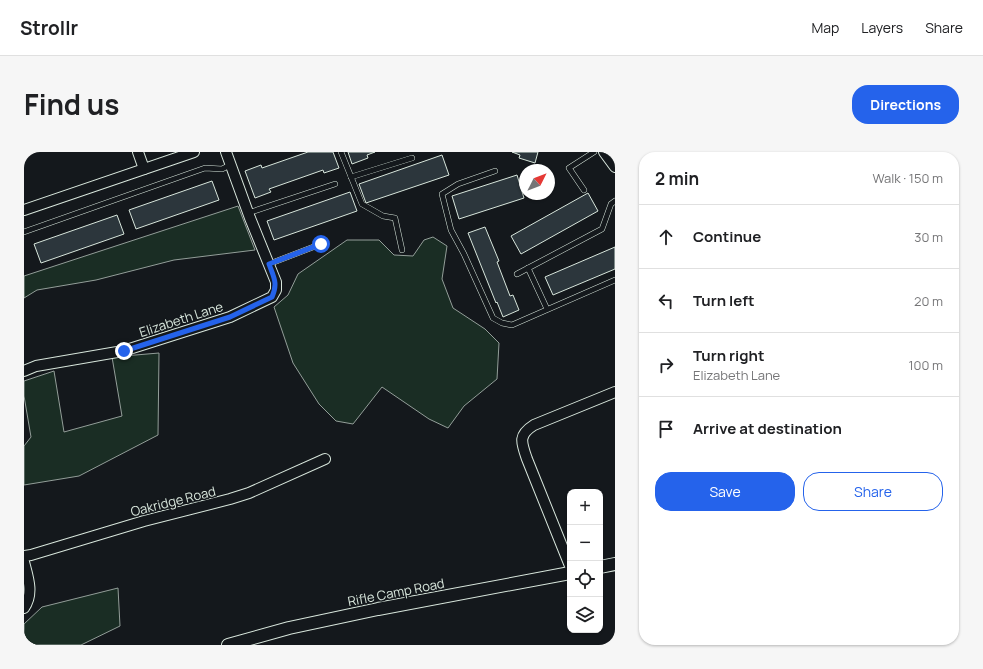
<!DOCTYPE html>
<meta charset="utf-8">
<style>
:root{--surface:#fff;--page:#f6f6f6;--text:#202124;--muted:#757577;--line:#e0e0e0;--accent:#2563eb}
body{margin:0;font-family:Manrope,sans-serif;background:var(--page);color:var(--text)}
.controls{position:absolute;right:12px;bottom:12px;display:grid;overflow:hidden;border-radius:8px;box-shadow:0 1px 3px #0004}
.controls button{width:36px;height:36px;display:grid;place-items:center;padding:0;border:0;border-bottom:1px solid var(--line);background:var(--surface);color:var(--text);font:20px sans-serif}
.compass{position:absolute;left:495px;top:12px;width:36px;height:36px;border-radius:50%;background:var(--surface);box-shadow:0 1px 3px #0004;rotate:48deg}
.stop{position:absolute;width:12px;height:12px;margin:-9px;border:3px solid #2563eb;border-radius:50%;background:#fff}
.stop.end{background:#2563eb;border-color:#fff;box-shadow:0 1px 4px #0008}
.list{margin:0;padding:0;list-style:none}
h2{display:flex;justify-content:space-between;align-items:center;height:52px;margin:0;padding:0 16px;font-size:17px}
h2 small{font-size:13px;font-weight:400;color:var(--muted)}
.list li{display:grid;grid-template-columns:26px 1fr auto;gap:12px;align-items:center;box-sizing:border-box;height:64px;padding:0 16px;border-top:1px solid var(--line)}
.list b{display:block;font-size:15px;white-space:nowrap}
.list p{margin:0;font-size:13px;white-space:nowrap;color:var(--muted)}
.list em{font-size:13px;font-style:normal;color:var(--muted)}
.actions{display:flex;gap:8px;padding:12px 16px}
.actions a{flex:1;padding:9px 0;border:1px solid var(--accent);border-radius:16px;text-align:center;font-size:14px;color:var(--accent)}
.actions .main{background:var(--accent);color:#fff}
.icon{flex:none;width:22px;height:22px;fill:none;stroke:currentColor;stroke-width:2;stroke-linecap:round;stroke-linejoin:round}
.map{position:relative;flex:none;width:591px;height:493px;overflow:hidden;border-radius:16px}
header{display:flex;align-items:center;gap:24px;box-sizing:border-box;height:56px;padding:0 20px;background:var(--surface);border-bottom:1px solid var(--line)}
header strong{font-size:19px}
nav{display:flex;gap:22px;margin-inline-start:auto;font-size:14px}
.intro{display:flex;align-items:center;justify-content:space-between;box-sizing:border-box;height:96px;padding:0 24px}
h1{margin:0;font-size:28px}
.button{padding:10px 18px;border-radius:16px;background:var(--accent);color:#fff;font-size:14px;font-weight:700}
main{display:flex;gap:24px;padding:0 24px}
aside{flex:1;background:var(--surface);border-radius:16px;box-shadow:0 1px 3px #0004}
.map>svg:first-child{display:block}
</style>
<header>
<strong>Strollr</strong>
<nav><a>Map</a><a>Layers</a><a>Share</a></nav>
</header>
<div class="intro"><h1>Find us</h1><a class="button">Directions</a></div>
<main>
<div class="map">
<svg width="591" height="493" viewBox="0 0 591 493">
<rect width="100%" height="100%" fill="#14181c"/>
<g fill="#1a2d24" stroke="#939e99">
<polygon points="214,54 231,98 150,108 72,128 13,138 0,146 0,124"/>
<polygon points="409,85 423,94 418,127 429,156 461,177 475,191 473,227 440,254 424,276 405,267 358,235 329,272 312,269 295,252 269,211 250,155 264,143 274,122 323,88 355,88 370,103 389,104 400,88"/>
<polygon points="135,201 134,283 55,324 0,333 0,294 7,285 0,244 0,229 30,219 40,280 98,264 88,205"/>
<polygon points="94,436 96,474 57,493 0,493 0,472 18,455"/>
</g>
<g fill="#2c363c" stroke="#d8e6dc">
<polygon points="284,0 309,0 315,16 300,21 299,18 245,37 247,40 231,46 221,19 237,13 238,16"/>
<polygon points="324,0 351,0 343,3 344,6 328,12"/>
<polygon points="488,0 514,0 511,11 495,6 496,3"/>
<polygon points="418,3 425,23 342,51 335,32"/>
<polygon points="493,23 500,46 435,67 428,44"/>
<polygon points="188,29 195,48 112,77 105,58"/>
<polygon points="326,40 333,59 250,88 243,69"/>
<polygon points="564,41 574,59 497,102 487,84"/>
<polygon points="93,63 100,82 17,111 10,92"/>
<polygon points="461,75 475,109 473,110 486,144 489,143 495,158 479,165 473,150 472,151 444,81"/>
<polygon points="591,95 591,117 529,143 521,125"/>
</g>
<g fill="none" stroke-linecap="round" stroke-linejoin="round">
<g stroke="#d8e6dc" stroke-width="6">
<g id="service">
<polyline points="317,0 338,52 359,64 371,66 378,98"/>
<polyline points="471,19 434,32 418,42 427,78 440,102 469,166 478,171 488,173 591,128"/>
<polyline points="327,25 388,6"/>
<polyline points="560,38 545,16 570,0"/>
<polyline points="224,61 311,32"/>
<polyline points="0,80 181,16 198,17 206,13"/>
<polyline points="245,112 297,92"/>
<polyline points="504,116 523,157"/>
<polyline points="493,122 578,77 587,52 591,49"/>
</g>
</g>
<g stroke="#d8e6dc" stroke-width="12">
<g id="minor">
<polyline points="114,0 120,17"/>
<polyline points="580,0 591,15"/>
<polyline points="0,58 170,0"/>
<polyline points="0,219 12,214 99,199 206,165 248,145 252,138 252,130 226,66 202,0"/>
<polyline points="0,404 7,403 120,369 206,347 225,341 301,307"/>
<path d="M0,410C4,425 10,442 0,456"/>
<path d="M546,414L503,307C497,290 494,283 510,273L591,240"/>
</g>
</g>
<g stroke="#d8e6dc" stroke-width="14">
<g id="tertiary">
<polyline points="576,415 591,412"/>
<polyline points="204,493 265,476 354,457 546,421"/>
</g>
</g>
<use href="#service" stroke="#14181c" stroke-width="5"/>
<use href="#minor" stroke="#14181c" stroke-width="10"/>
<use href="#tertiary" stroke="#14181c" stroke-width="12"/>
</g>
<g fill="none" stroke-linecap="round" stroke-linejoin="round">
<path stroke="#2563eb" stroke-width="5" d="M100,199L206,165L248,145C254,131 250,126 245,112L297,92"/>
</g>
<g text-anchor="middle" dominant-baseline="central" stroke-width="3" stroke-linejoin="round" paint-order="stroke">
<g font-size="13" fill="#d8e6dc" stroke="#14181c">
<text transform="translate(157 167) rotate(-18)">Elizabeth Lane</text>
<text transform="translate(149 349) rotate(-14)">Oakridge Road</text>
<text transform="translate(372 440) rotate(-11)">Rifle Camp Road</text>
</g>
</g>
</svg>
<div class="controls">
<button>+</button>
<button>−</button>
<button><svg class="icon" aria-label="locate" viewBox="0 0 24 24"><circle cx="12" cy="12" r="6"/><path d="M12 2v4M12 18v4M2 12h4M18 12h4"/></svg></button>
<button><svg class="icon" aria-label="layers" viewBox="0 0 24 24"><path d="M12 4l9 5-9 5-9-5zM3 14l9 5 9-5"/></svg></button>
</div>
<svg class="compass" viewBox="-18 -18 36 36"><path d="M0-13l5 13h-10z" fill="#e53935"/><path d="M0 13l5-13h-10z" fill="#757577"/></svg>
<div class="stop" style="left:297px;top:92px"></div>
<div class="stop end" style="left:100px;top:199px"></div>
</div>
<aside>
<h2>2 min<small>Walk · 150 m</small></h2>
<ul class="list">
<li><svg class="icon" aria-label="ahead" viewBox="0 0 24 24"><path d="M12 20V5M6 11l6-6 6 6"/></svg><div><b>Continue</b></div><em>30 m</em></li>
<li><svg class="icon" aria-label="left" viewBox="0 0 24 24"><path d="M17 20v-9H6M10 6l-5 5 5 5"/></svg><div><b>Turn left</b></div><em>20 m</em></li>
<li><svg class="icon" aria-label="right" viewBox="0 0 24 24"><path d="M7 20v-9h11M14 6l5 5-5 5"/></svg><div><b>Turn right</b><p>Elizabeth Lane</p></div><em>100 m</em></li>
<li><svg class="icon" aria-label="arrive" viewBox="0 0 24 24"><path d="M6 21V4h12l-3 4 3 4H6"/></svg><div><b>Arrive at destination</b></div></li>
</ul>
<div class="actions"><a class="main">Save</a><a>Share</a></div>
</aside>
</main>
